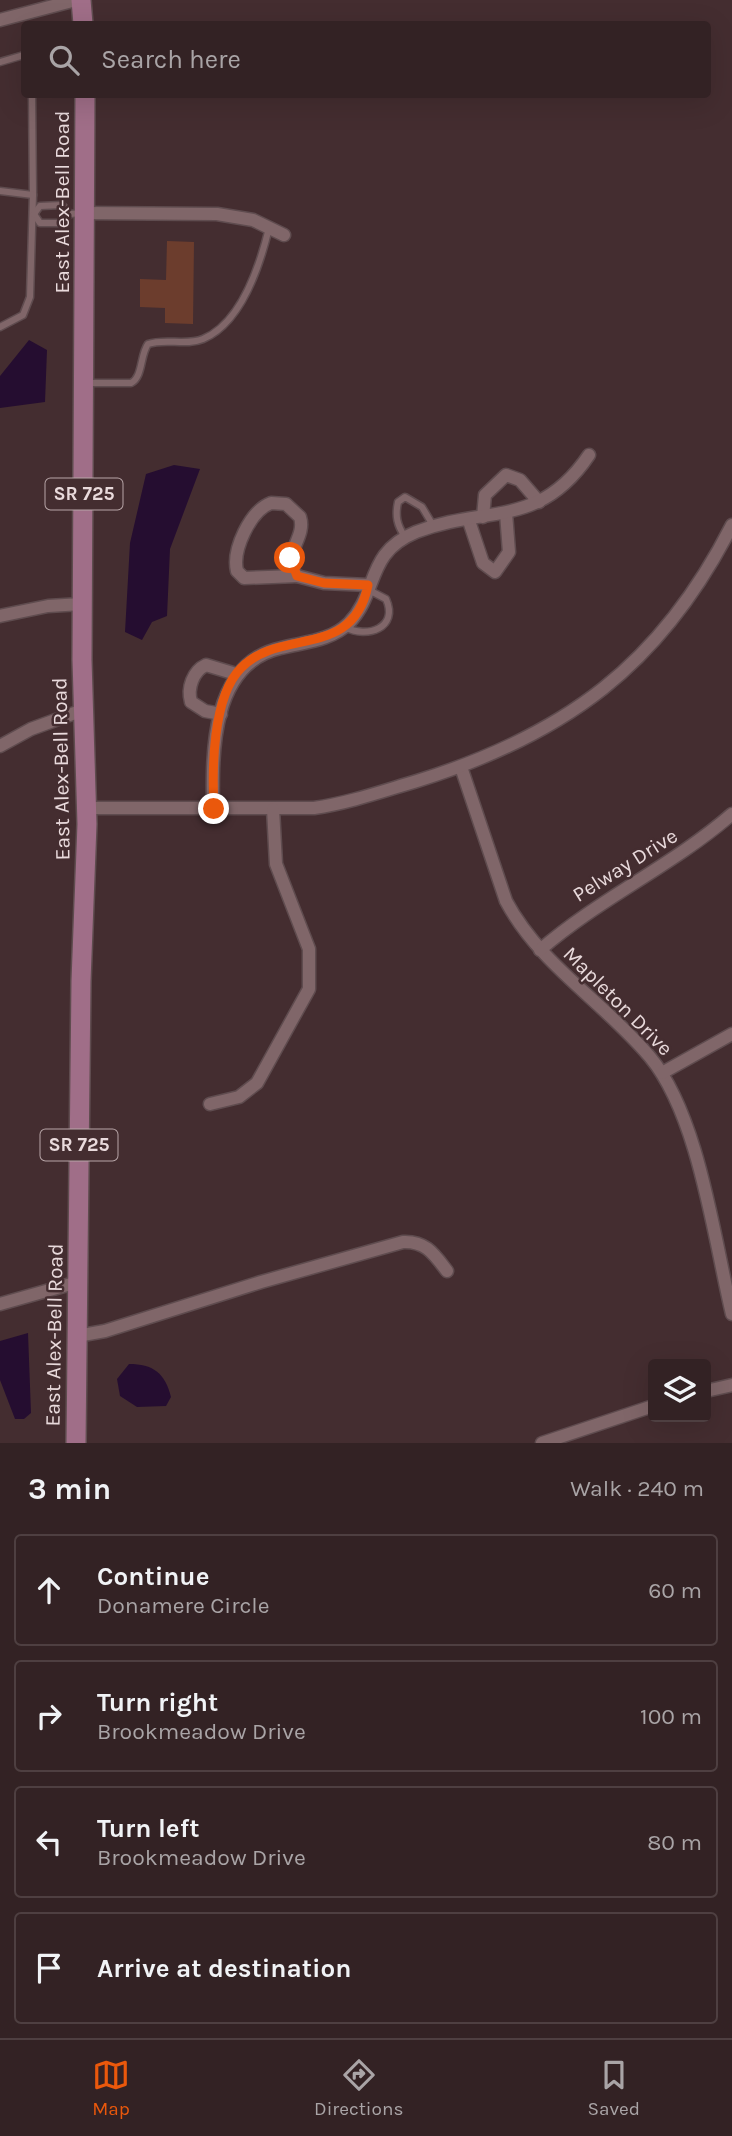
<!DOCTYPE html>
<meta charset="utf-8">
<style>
:root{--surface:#332224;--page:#3b2a2c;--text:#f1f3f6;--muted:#a9a4a6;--line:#4e3f41;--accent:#ea580c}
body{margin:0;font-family:Karla,sans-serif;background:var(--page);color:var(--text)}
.controls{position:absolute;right:21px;bottom:21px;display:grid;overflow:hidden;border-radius:7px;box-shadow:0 7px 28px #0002}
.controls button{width:63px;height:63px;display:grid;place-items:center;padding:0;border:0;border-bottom:2px solid var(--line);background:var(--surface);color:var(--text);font:35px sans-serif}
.stop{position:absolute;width:21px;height:21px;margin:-16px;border:5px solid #ea580c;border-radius:50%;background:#fff}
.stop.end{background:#ea580c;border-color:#fff;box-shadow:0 2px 7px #0008}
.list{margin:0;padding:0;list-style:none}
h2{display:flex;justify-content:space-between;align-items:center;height:91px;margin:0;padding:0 28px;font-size:30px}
h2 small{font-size:23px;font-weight:400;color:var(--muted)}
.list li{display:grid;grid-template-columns:46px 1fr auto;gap:21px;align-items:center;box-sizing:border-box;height:112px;margin:0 14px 14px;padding:0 14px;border:2px solid var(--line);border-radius:7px}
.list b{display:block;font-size:26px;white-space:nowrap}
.list p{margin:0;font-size:23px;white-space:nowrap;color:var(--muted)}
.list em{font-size:23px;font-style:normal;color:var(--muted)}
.icon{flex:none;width:38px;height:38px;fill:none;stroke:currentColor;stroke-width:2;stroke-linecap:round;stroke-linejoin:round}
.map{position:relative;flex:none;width:732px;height:1443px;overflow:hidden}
.search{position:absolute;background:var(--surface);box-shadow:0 7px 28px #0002;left:21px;right:21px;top:21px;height:77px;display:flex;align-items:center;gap:18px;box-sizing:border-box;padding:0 24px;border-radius:7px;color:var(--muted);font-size:26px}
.sheet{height:595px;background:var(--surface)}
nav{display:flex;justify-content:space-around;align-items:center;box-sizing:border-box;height:98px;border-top:2px solid var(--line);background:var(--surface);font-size:19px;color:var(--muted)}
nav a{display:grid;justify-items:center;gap:4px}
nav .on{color:var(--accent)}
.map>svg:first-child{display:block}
</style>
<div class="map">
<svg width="732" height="1443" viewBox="0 0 732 1443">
<rect width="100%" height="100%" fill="#442d30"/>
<g fill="#250d30">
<polygon points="29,340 47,350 45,402 0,408 0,376"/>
<polygon points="174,465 200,469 170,549 167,616 152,622 142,640 125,632 130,543 146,474"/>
<polygon points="28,1333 31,1413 24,1419 15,1419 0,1380 0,1341"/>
<path d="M129,1364C153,1364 165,1373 171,1397L166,1406L137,1407L120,1396L117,1379Z"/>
</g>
<polygon fill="#6c3d2d" points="167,241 194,242 193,324 165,323 165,308 140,307 140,279 166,280"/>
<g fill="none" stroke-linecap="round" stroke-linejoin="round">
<g stroke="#5f4c4f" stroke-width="9">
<g id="lane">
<polyline points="0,62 24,55"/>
<polyline points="32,94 33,195"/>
<polyline points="0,191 33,195 30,297 23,315 0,327"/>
<polyline points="34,214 40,223 60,223 70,214 82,213"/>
<polyline points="34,214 40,206 62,205 70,214"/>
<path d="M87,383H131C143,377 140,355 148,344C165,338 186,346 203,339C241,323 260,265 269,228"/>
<path d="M405,537C397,525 395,516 398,502L405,497L422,507L434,527"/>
<path d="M345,627C367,639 399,628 386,599L367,589"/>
</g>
</g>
<g stroke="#5f4c4f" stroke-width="15">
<g id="street">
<polyline points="0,20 76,0"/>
<polyline points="84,213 217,214 253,220 284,235"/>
<path d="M271,503L286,504L300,517C307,539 279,556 297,576L244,578L237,571C232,550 250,511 271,503Z"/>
<polyline points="483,517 485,495 506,475 520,480 539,502"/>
<polyline points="469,521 483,563 495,572 509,552 506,513"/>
<polyline points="297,576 324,583 368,585"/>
<polyline points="0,616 48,606 82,604"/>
<path d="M221,714L205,711L191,702C187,688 193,671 206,665L236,674"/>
<polyline points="0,746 31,729 83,710"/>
<path d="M461,767L506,901C540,965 604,1002 650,1057C699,1116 714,1239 732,1314"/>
<path d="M86,808H314C349,803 383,791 417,781C565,735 661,665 732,525"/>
<path d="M213,809C212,752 211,663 281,648C304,642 331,641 349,623C379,592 365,553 416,532C486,505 539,529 589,455"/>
<path d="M540,950C600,898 672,866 732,814"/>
<polyline points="662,1073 732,1034"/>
<polyline points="210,1104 239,1097 257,1083 309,989 309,949 276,864 273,809"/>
<polyline points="0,1304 78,1282"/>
<path d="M77,1336L105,1331L261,1282L403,1242C426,1241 434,1254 447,1271"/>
<polyline points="706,1391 732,1385"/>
<polyline points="542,1443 653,1406"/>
</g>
</g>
<g stroke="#5f4c4f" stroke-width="22">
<g id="primary">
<polyline points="81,0 83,24"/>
<polyline points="76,1443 81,981 87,824 82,660 85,94"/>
</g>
</g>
<use href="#lane" stroke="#806669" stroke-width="6"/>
<use href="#street" stroke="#806669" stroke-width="12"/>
<use href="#primary" stroke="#a06e88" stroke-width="19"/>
</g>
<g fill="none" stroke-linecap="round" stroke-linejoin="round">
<path stroke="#ea580c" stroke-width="9" d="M214,809C212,771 212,697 241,668C281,627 353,660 368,585L324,583L297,576L290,558"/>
</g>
<g text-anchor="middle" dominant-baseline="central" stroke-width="5" stroke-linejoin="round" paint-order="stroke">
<g fill="#442d30" stroke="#b8a6a8" stroke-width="2">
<rect x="45.5" y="478.5" width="77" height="31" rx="5"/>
<rect x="40.5" y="1129.5" width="77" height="31" rx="5"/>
</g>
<g font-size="19" font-weight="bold" fill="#e9dadc">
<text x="84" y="494">SR 725</text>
<text x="79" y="1145">SR 725</text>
</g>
<g font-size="21" fill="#e9dadc" stroke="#442d30">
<text transform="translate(62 202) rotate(-90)">East Alex-Bell Road</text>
<text transform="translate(61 769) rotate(-91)">East Alex-Bell Road</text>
<text transform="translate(625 865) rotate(-32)">Pelway Drive</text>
<text transform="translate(618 1001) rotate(45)">Mapleton Drive</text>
<text transform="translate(54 1335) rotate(-89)">East Alex-Bell Road</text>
</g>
</g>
</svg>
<div class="controls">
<button><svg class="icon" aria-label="layers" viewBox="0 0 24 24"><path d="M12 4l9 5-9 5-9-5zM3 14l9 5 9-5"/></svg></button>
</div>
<div class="stop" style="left:290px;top:558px"></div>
<div class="stop end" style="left:214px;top:809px"></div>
<div class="search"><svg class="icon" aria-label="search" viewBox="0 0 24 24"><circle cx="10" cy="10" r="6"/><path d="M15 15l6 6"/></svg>Search here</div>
</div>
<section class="sheet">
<h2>3 min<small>Walk · 240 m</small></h2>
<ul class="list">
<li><svg class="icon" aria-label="ahead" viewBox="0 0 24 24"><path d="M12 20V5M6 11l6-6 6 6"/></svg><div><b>Continue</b><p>Donamere Circle</p></div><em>60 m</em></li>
<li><svg class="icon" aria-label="right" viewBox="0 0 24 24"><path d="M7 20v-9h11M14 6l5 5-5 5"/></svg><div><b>Turn right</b><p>Brookmeadow Drive</p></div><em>100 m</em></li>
<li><svg class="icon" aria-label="left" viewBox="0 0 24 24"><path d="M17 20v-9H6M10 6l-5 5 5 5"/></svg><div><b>Turn left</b><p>Brookmeadow Drive</p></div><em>80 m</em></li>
<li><svg class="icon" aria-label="arrive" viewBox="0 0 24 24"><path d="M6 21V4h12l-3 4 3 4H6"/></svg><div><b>Arrive at destination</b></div></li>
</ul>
</section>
<nav>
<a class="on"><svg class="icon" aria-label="map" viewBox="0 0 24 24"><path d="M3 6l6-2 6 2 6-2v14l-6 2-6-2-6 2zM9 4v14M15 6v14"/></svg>Map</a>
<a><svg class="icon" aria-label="directions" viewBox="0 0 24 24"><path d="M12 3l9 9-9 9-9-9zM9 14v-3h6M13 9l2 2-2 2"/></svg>Directions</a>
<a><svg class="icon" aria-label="saved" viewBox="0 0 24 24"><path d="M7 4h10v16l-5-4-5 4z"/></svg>Saved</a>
</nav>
